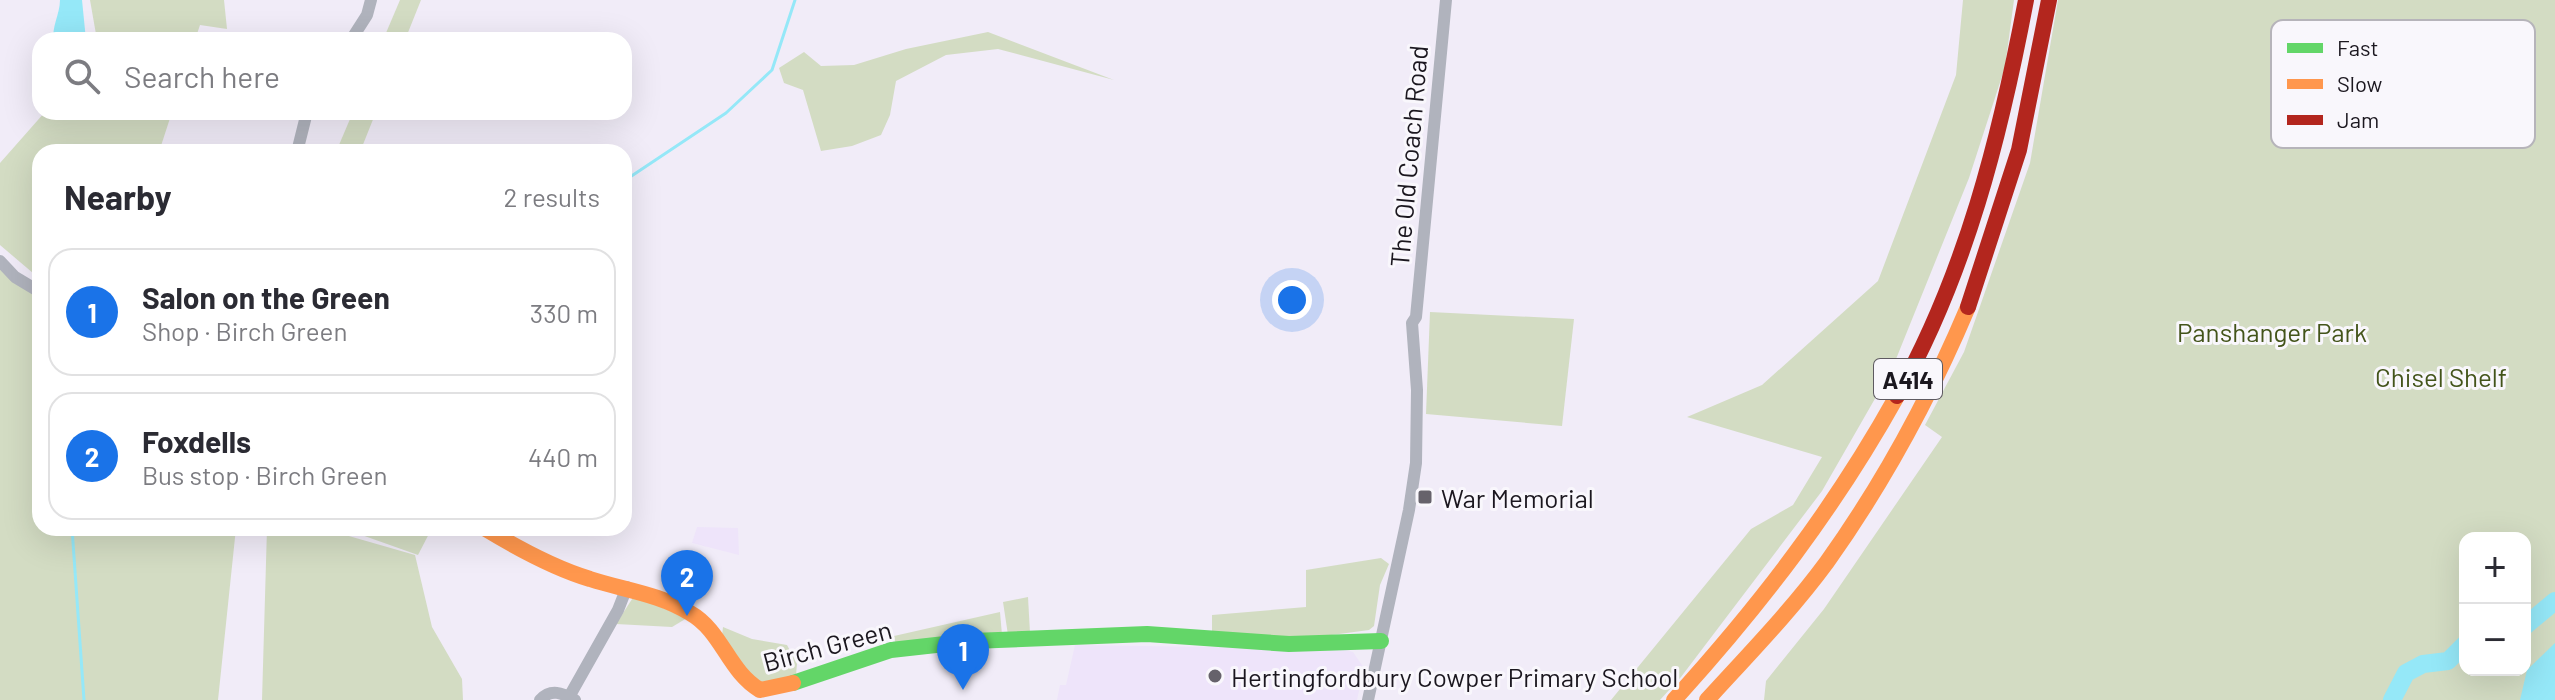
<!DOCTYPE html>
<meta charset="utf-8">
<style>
:root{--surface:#fff;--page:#f7f7f7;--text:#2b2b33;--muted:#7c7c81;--line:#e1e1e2;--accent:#1a73e8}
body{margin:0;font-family:Barlow,sans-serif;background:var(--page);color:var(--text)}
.controls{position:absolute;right:24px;bottom:24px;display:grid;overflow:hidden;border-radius:16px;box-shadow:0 8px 32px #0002}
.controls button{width:72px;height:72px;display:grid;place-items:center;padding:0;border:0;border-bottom:2px solid var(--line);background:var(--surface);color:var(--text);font:40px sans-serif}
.you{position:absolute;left:1292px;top:300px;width:28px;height:28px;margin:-20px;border:6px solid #fff;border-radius:50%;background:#1a73e8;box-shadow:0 0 0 12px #1a73e833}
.badge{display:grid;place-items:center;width:52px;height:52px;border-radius:50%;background:var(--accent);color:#fff;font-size:26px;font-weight:700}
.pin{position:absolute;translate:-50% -66px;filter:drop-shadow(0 2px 4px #0008)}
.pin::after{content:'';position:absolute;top:42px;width:28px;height:24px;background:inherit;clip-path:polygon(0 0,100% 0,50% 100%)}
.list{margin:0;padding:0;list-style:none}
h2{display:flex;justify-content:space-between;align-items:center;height:104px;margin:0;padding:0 32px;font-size:34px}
h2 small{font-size:26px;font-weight:400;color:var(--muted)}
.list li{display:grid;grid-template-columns:52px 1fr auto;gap:24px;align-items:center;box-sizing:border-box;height:128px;margin:0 16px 16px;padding:0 16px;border:2px solid var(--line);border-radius:24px}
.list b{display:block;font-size:30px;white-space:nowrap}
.list p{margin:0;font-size:26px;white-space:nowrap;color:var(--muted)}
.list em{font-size:26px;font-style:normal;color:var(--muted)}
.icon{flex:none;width:44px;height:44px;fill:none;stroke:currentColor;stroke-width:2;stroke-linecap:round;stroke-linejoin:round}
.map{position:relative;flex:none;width:2555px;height:700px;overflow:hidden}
.search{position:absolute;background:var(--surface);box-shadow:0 8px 32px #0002;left:32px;top:32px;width:600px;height:88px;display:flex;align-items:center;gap:20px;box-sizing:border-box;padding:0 28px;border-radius:24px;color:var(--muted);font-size:30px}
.panel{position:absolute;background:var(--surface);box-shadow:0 8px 32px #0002;left:32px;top:144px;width:600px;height:392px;border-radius:24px}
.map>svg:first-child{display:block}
</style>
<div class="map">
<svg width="2555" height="700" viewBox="0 0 2555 700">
<rect width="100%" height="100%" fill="#f1ecf8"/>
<g fill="#eee4fa">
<polygon points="697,527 738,528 739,555 692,543"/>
<polygon points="1075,645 1342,649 1353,652 1364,668 1357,700 1057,700 1060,685 1066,685"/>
</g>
<g fill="#d3dcc3" fill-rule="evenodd">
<polygon points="90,0 224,0 227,29 200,25 195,40 97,40"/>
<polygon points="400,0 421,0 405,40 383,40"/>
<polygon points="1963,0 2014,0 2005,67 1969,178 1892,369 1822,491 1681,677 1660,700 1611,700 1751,529 1793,505 1822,457 1687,417 1762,385 1878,281 1956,75"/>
<path d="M2058,0H2555V700H1764L1766,681L1824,609L1942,437L1925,425L1964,352L2030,163ZM2465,538H2525V670H2465Z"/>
<polygon points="988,32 1114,80 998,49 946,55 896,81 890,115 881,135 852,146 821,151 803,90 784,83 779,68 804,52 821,66 854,65 906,49"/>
<polygon points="45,112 172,112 159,152 40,152 40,279 0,245 0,163"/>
<polygon points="353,112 376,112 360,152 336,152"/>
<polygon points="0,268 40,295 40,528 236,528 218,700 0,700"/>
<polygon points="1430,312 1574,319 1562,426 1426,414"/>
<polygon points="267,528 321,528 415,555 432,627 462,679 463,700 262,700"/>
<polygon points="342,528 432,528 418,555"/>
<polygon points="1381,558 1389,564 1380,585 1374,626 1369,630 1294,640 1212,632 1212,615 1306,607 1306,570"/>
<polygon points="634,596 687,618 672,627 616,624"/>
<polygon points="1028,597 1030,633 1008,635 1003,602"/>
<polygon points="1000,612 1002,635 896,645 894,636"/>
<polygon points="723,627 752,639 787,645 797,664 796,675 776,683 754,681 722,636"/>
</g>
<g fill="#95e8f8">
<path d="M60,0H82L86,40H54C51,28 60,14 60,0Z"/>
<polygon points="2555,643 2555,700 2520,700 2527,670"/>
</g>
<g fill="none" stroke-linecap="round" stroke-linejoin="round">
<g stroke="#95e8f8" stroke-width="3">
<polyline points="624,181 726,113 772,70 795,0"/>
<polyline points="72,528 84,700"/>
</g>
<g stroke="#95e8f8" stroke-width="18">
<polyline points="2525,626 2555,601"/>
<polyline points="2392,700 2406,673 2423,664 2448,661 2465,644"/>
</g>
<g stroke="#b0b3bd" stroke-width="12">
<polyline points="351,40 367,15 371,0"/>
<polyline points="297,152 307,112"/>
<polyline points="0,261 15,277 40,292"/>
<polyline points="569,697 618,610 627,587"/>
<path d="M540,700C551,688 562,693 575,700"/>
<polyline points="1368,700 1409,510 1416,463 1417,390 1412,323 1416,317 1446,0"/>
</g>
<polyline stroke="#63d668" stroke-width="16" points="793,683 891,650 972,641 1147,634 1289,644 1381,641"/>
<g stroke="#ff974d" stroke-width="16">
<path d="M484,528C517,548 553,568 590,579C624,590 660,594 690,613C722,631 728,671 760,690L793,683"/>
<path d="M1674,700C1761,604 1834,509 1897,396"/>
<path d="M1707,700C1748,655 1791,611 1827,562C1884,482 1930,397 1968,307"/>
</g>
<g stroke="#b3261e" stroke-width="16">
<polyline points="1968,307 2019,150 2049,0"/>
<path d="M1897,396C1966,273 2000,137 2026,0"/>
</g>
</g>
<g fill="#66626b" stroke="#f9f7fc" stroke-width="3">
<rect x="1417" y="489" width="16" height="16" rx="4"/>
<circle cx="1215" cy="676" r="8"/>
</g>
<g text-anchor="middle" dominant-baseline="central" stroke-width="6" stroke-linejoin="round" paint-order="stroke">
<rect fill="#f9f7fc" stroke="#5e5a61" stroke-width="2" x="1874" y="359" width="68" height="40" rx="6"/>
<g font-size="24" font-weight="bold" fill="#1b171f">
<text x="1908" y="379">A414</text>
</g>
<g font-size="26" fill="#1b171f" stroke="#f9f7fc">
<text transform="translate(1408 156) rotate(-85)">The Old Coach Road</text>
<text transform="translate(827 645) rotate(-15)">Birch Green</text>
</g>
<g font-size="26" fill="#43541a" stroke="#f9f7fc">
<text x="2272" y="331">Panshanger Park</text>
<text x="2441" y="376">Chisel Shelf</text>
</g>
<g font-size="26" fill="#1b171f" stroke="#f9f7fc" text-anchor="start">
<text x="1441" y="497">War Memorial</text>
<text x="1231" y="676">Hertingfordbury Cowper Primary School</text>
</g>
</g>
<rect x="2271" y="20" width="264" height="128" rx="12" fill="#f9f7fc" stroke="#b6b4ba" stroke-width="2"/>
<rect x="2287" y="43" width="36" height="10" fill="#63d668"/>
<rect x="2287" y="79" width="36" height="10" fill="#ff974d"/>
<rect x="2287" y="115" width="36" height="10" fill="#b3261e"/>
<g font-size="22" fill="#1b171f">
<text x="2337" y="56">Fast</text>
<text x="2337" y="92">Slow</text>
<text x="2337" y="128">Jam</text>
</g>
</svg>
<div class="controls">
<button>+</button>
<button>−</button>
</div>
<div class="you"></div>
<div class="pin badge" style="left:963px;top:690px">1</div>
<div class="pin badge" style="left:687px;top:616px">2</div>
<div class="search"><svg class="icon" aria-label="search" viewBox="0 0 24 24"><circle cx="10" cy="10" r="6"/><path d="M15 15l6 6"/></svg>Search here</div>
<section class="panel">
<h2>Nearby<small>2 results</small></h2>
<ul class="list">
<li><span class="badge">1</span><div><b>Salon on the Green</b><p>Shop · Birch Green</p></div><em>330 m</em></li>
<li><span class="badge">2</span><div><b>Foxdells</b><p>Bus stop · Birch Green</p></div><em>440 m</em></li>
</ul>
</section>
</div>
